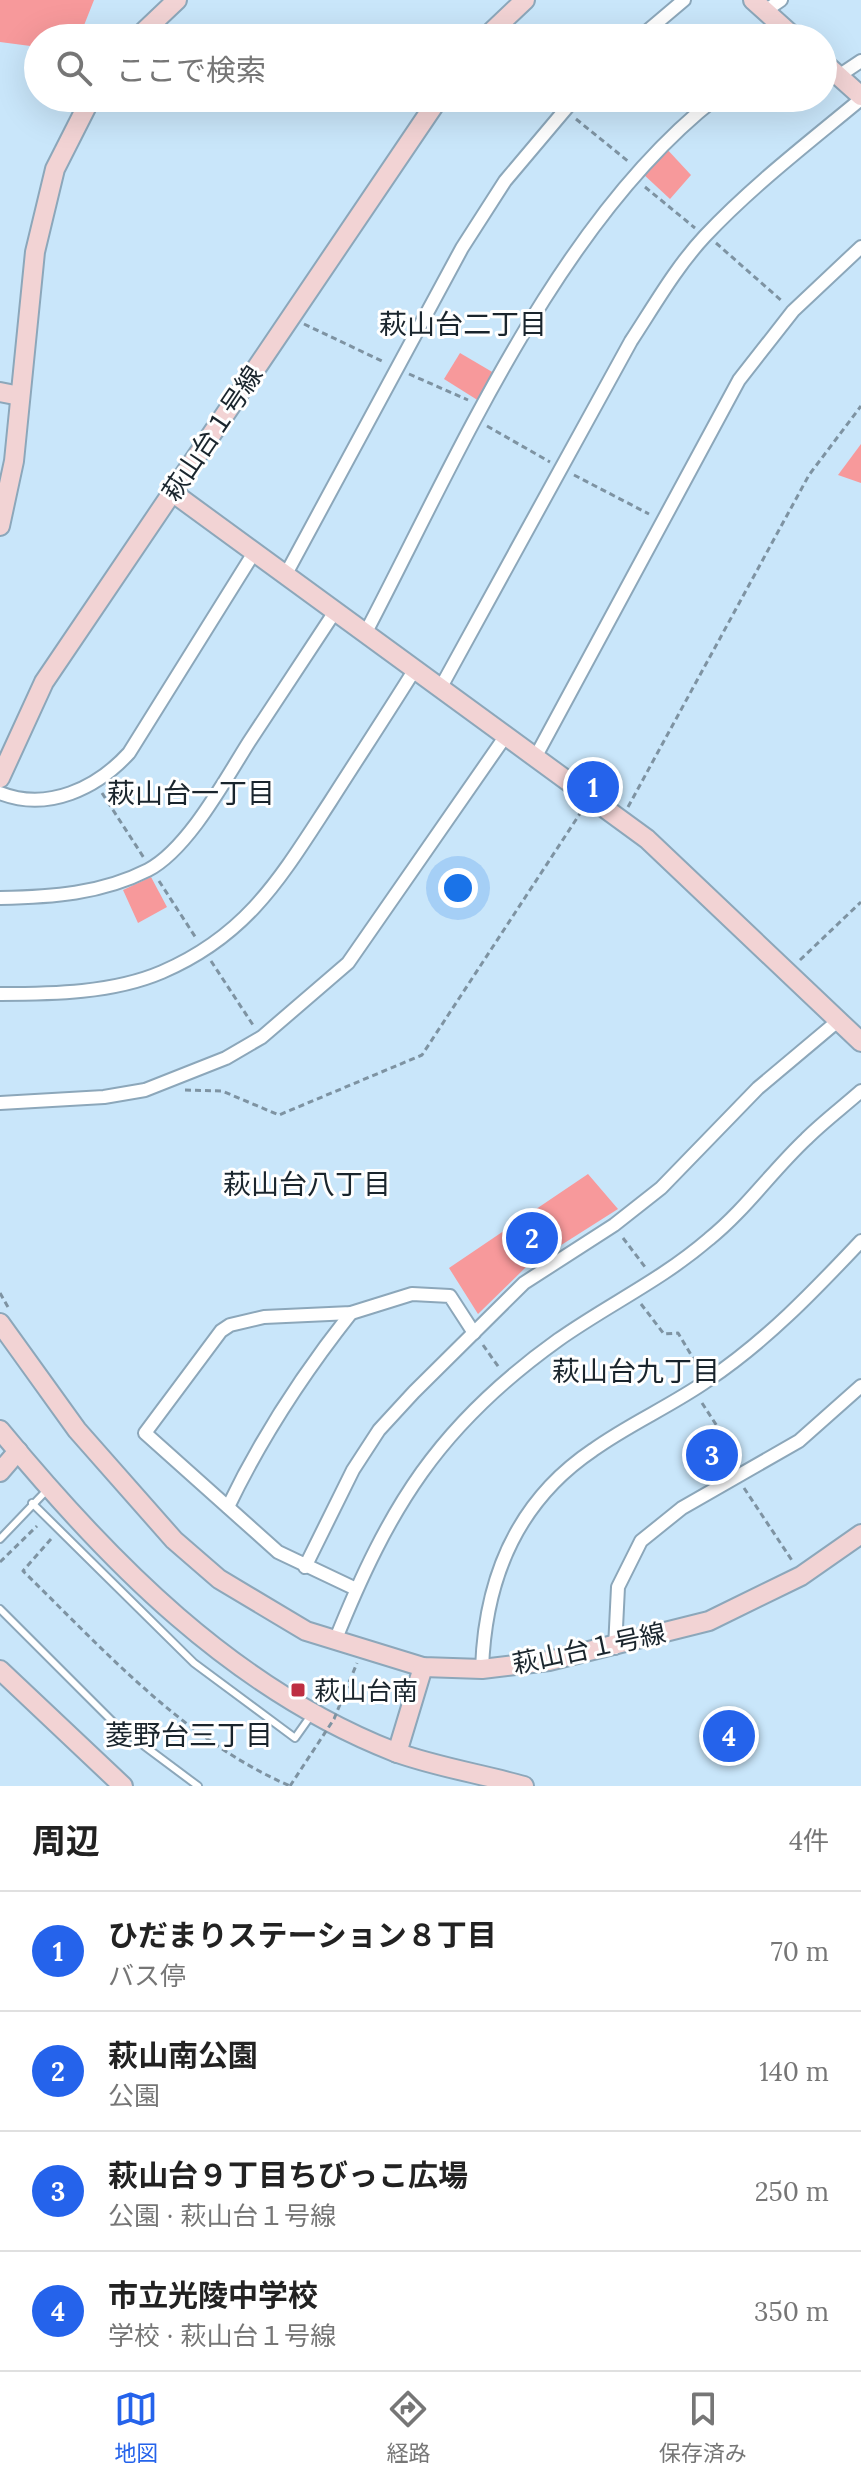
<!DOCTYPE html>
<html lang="ja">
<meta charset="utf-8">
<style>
:root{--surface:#fff;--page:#f6f6f6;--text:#222;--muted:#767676;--line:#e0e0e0;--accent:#2563eb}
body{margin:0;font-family:Lora,"Noto Sans JP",serif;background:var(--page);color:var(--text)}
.you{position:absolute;left:458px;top:888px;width:28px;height:28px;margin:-20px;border:6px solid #fff;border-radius:50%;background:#1a73e8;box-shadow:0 0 0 12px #1a73e833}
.badge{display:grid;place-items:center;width:52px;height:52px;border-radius:50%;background:var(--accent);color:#fff;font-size:26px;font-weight:700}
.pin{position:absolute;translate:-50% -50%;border:4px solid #fff;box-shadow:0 2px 8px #0006}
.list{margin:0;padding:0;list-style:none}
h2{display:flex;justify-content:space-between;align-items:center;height:104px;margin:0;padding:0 32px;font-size:34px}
h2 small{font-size:26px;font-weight:400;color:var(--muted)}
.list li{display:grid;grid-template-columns:52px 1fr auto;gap:24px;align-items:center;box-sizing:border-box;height:120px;padding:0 32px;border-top:2px solid var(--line)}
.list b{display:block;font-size:30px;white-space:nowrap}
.list p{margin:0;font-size:26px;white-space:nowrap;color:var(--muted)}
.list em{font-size:26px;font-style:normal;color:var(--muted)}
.icon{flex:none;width:44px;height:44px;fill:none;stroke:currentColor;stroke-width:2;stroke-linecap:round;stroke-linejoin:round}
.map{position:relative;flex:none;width:861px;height:1786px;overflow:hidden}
.search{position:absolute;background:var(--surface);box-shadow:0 8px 32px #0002;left:24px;right:24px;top:24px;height:88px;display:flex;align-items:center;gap:20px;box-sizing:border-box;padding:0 28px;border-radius:44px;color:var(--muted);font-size:30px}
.sheet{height:584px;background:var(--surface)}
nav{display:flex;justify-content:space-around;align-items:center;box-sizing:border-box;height:112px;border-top:2px solid var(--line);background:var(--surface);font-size:22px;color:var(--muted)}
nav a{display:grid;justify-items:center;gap:4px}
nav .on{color:var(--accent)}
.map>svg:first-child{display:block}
</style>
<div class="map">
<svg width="861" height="1786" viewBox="0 0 861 1786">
<rect width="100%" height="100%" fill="#c9e6fa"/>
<g fill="#f7999b">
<polygon points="0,0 94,0 79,38 38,38 38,47 0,42"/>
<polygon points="665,147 691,175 670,199 642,173"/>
<polygon points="460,353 494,373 479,401 444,379"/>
<polygon points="861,444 861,483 838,475"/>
<polygon points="151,877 167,907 138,923 123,890"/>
<polygon points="588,1174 618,1209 525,1268 478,1314 449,1268"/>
<polygon points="713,1429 739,1468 710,1482 686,1442"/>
</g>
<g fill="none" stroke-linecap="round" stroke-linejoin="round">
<g stroke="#8ca7ba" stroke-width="10">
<g id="lane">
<polyline points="32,1503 194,1663 295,1738 312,1714"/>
<polyline points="0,1539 47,1490"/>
<polyline points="0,1609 115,1724 198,1786"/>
</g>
</g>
<g stroke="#8ca7ba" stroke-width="16">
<g id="street">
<polyline points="765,11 781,0"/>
<polyline points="639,38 684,0"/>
<polyline points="840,75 861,61"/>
<polyline points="286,574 462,248 505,181 575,98"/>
<path d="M366,632C458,456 558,221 716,98"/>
<path d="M441,687L631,341C654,306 676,267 705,236C752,186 808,143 861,99"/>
<polyline points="536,756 739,380 793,311 861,247"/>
<path d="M0,793C48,812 97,788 129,753L255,551"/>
<path d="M0,898C51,897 101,894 148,870C188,849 225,780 249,742C278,698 307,654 336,610"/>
<path d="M0,994C53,994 113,993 162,972C248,935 281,877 330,802C358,758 387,714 415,669"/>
<polyline points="0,1103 104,1097 145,1090 226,1058 262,1037 348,963 507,734"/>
<path d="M228,1507C262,1436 302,1375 351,1313"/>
<polyline points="305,1567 353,1470 379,1430 414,1392 524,1283 614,1225 661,1188 758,1088 839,1020"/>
<polyline points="356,1589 278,1552 145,1433 221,1331 230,1325 264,1317 351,1313 412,1294 450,1296 474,1333"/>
<path d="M335,1641C389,1507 438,1426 558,1340C609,1304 660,1281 709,1239C745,1210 772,1171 806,1139C823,1122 843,1107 861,1091"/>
<polyline points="615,1648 618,1587 641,1541 682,1508 799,1441 861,1386"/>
<path d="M482,1669C485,1579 516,1502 593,1450C629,1424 671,1406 708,1380C766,1341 813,1292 861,1241"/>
</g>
</g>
<g stroke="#8ca7ba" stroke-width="22">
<g id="secondary">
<polyline points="753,0 795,38"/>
<polyline points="137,38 177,0"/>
<polyline points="485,38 525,0"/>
<polyline points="823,62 861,96"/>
<polyline points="0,392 20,396"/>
<polyline points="172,492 647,839 861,1042"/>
<polyline points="0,526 14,461 35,252 55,169 91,98"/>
<polyline points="0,778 44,682 439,98"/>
<polyline points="0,1323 77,1430 174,1540 219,1579 306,1631 423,1667 482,1669 549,1661 709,1621 801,1576 861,1534"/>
<path d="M0,1430C108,1561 233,1689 395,1752C436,1767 482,1774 524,1786"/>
<polyline points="0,1472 18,1451"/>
<polyline points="0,1670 123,1786"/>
<polyline points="397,1753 423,1667"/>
</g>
</g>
<g stroke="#7e93a2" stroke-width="3" stroke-dasharray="6 4" stroke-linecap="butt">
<polyline points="576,119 629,162"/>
<polyline points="645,187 695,228"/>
<polyline points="716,243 782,301"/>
<polyline points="304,324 384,362"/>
<polyline points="409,374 468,400"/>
<polyline points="487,426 550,462"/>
<polyline points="574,475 649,514"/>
<polyline points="102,793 144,858"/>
<polyline points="628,807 809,475 861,406"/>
<polyline points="159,881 196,938"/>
<polyline points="800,960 861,902"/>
<polyline points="211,961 253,1025"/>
<polyline points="185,1090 222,1091 279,1115 422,1055 581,812"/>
<polyline points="623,1238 645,1267"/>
<polyline points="0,1293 8,1307"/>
<polyline points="641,1304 664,1334 678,1333 699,1368"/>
<polyline points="483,1345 500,1369"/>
<polyline points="702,1403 739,1460"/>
<polyline points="744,1488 793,1562"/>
<path d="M51,1539L23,1571C104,1650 184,1740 290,1786"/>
<polyline points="0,1562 37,1526"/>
</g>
<use href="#lane" stroke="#fff" stroke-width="6"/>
<use href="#street" stroke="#fff" stroke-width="12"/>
<use href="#secondary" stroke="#f2d3d4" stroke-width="18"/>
<polyline stroke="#7e93a2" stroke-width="3" stroke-dasharray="6 4" stroke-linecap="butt" points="290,1786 334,1719 357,1663"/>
</g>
<rect fill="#be2e42" stroke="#fff" stroke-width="3" x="290" y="1682" width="16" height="16" rx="4"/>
<g text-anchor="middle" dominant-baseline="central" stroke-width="6" stroke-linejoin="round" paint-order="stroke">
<g font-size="26" fill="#1a252d" stroke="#fff">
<text transform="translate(212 433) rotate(-56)">萩山台１号線</text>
<text transform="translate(589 1648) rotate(-12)">萩山台１号線</text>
</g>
<g font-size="26" fill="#1a252d" stroke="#fff" text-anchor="start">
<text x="314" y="1690">萩山台南</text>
</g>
<g font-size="28" fill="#1a252d" stroke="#fff">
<text x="463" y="324">萩山台二丁目</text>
<text x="191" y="793">萩山台一丁目</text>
<text x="307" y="1184">萩山台八丁目</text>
<text x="636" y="1371">萩山台九丁目</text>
<text x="189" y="1735">菱野台三丁目</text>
</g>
</g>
</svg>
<div class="you"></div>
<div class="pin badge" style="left:593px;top:787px">1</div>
<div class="pin badge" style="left:532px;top:1238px">2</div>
<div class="pin badge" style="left:712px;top:1455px">3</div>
<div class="pin badge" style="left:729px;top:1736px">4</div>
<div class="search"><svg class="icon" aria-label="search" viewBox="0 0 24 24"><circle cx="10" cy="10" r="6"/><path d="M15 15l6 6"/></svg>ここで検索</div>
</div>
<section class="sheet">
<h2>周辺<small>4件</small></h2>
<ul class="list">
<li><span class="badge">1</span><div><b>ひだまりステーション８丁目</b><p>バス停</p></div><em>70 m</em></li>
<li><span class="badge">2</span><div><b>萩山南公園</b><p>公園</p></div><em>140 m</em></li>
<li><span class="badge">3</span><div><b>萩山台９丁目ちびっこ広場</b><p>公園 · 萩山台１号線</p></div><em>250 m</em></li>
<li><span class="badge">4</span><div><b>市立光陵中学校</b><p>学校 · 萩山台１号線</p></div><em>350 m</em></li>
</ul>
</section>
<nav>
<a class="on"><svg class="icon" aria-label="map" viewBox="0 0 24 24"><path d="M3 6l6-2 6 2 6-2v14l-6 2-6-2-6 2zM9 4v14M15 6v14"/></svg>地図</a>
<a><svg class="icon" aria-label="directions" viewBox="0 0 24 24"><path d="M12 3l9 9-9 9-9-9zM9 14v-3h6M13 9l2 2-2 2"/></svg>経路</a>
<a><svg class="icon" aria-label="saved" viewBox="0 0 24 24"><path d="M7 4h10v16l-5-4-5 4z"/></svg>保存済み</a>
</nav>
